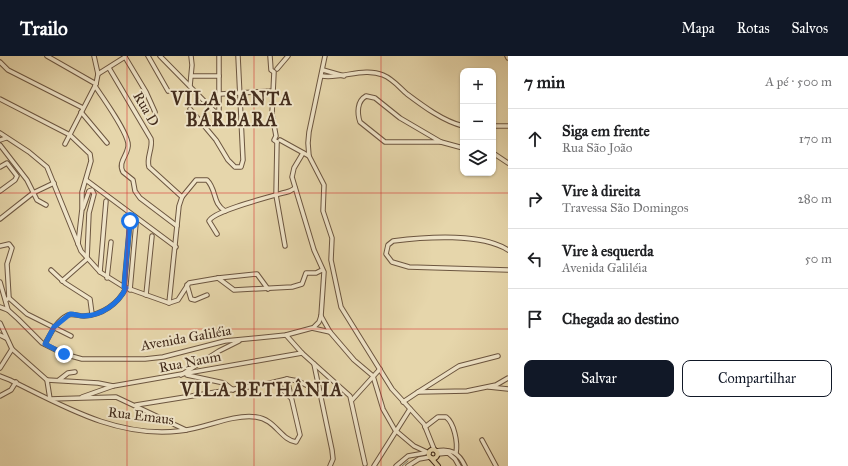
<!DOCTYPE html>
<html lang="pt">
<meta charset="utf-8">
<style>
:root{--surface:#fff;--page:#f6f6f6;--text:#202124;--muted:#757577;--line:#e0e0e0;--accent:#111827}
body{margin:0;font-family:"IM FELL Great Primer",serif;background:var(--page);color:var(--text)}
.controls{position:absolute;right:12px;top:12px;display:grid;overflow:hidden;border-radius:8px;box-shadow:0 1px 3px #0004}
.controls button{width:36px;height:36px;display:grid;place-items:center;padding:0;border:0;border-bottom:1px solid var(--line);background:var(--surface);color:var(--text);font:20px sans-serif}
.stop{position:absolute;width:12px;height:12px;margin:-9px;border:3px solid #1a73e8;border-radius:50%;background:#fff}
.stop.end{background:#1a73e8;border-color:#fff;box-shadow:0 1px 4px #0008}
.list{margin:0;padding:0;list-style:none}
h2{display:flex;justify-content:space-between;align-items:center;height:52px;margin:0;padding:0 16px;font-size:17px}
h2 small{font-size:13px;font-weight:400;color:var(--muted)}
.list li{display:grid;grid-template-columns:26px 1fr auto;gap:12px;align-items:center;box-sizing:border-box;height:60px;padding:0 16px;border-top:1px solid var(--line)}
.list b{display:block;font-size:15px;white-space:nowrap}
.list p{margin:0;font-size:13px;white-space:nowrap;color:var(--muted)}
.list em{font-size:13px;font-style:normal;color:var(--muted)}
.actions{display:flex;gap:8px;padding:12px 16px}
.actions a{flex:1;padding:9px 0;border:1px solid var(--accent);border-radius:8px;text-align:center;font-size:14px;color:var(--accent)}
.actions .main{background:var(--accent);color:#fff}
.icon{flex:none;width:22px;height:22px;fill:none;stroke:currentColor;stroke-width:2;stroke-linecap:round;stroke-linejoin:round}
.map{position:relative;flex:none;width:508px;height:410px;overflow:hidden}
header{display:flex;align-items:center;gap:24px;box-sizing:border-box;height:56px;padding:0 20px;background:var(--accent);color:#fff}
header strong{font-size:19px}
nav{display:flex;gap:22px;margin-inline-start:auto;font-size:14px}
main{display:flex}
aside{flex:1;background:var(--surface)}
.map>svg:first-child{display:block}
</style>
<header>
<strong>Trailo</strong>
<nav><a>Mapa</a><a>Rotas</a><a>Salvos</a></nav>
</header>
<main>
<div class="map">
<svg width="508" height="410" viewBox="0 0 508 410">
<rect width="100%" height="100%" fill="#e6d6ab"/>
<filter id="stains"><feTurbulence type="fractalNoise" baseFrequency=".005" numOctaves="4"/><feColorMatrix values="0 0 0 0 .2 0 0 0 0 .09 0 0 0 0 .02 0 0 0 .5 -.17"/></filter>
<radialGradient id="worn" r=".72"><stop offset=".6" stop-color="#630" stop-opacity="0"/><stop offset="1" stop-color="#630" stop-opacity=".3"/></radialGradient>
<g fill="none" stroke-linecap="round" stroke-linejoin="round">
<g stroke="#777f77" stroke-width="1">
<polyline points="460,405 462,410"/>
<polyline points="402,410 408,405"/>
</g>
<g stroke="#6c5640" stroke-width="5.5">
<g id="minor">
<polyline points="47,0 96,28"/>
<polyline points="148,0 168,35"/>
<polyline points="160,0 219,60 219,0"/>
<polyline points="270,0 271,14 274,16 272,58 276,80 274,84 277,86"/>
<polyline points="507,0 508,2"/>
<polyline points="125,1 146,36 155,56"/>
<polyline points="0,6 8,14 83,52"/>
<path d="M109,12L151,83C153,93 146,101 149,111L182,141"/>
<polyline points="277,13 288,0"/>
<polyline points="323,14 344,20"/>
<polyline points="98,18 125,1"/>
<polyline points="192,20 219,20"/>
<path d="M322,20C342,23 364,11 383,19C393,23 399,31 407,38C423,50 443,65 463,70"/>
<path d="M95,30C104,44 125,72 128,87C130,98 117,105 123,116L133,124L135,135L140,142L177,170"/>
<polyline points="190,30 192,9 191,0"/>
<polyline points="220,38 273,35"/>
<path d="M366,40L375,42L400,62L441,86H385L360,66C357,57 357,45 366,40Z"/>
<polyline points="0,43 70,79 90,98 91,105 82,136 82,153 78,188"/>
<polyline points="190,53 216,84 228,104 235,111 241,111 243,104 238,0"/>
<polyline points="81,56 107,87"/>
<polyline points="493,70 508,70"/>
<polyline points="0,77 29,96 47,111 81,195 100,216 124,231 169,247 178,244 189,227 218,222 257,218 268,233"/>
<polyline points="0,84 6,82"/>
<polyline points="280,84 309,100 324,129 323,155 332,182 331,204 341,251 392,333 424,368 434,393"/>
<polyline points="277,86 276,139 285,190"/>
<polyline points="441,86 463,92"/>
<polyline points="65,88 96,28 98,18 94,0"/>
<polyline points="0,89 27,124 37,144 46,149"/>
<polyline points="303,97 294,112 292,121 314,194 324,216 321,260 319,266 314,271"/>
<polyline points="493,97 508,107"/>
<polyline points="309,100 308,87 309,76 325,0"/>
<polyline points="0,111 7,107 17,120 15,124 0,135"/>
<polyline points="86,124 176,191"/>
<polyline points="0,163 33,137 54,127"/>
<path d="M217,178L209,165C214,154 277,139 290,135L295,132"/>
<polyline points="0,190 9,188 12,192 7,208 9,242"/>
<path d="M508,194C481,177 425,181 393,185L388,189L386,198L392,206L409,211L508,214"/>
<polyline points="51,214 65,227 90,243 92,258"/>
<polyline points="100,216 106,145"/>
<polyline points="107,222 111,186"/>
<polyline points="218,222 234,234 292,231 302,228 306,217 316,217 322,214"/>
<polyline points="62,225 87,203 89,157 94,138 92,134 89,135 83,152"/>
<polyline points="0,226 8,254"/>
<polyline points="187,229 191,243 195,244 207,239"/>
<polyline points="124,231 130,165"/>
<polyline points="130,234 136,167"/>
<polyline points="146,239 152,180"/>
<polyline points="6,244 9,242 27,258 71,280"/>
<path d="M169,247L179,150L182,141L196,124H207C217,134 212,147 225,155"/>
<polyline points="0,251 8,254 18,263 42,287 64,298 82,303 145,303 163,301 225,285 286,279 312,272 330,276"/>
<polyline points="321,260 330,276 354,304 373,320 383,353 395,374 414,390 429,397"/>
<polyline points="0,267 12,293 47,324 50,343"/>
<polyline points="0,279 6,282"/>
<polyline points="286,279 302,297 350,340 365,408"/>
<path d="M45,288C51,277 56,265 68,259C73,257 78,260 84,260C102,259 118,248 126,232"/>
<polyline points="314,308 332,394 333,403 330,410"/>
<polyline points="0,312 12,293"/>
<polyline points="181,319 219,295 239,285"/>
<polyline points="187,319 224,327 233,334"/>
<path d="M0,320L10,324C63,350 117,382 179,375C205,373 230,358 256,361C275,363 281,384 296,386L300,379L287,323"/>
<polyline points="47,324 98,327 113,330"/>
<polyline points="59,324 68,317 75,316"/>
<polyline points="275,326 291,342"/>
<polyline points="489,331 508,333"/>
<polyline points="418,336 459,310 498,300"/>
<polyline points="0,340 11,334 16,326"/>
<polyline points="82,341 113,330 302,297"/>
<polyline points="50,343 116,341 186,374"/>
<polyline points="352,344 380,313"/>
<polyline points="403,346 418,336 467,335 496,329 508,322"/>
<polyline points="136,349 266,328 287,323 298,325 320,336"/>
<path d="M425,371L438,361H446C454,367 458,386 456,397"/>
<polyline points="482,384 496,410"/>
<path d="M436,395C451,392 459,397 465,410"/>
<polyline points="438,398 448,397 455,403 459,410"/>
<polyline points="374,410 410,353"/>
<polyline points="396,410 408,400 425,397"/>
<polyline points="408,410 419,403 430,401"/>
</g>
</g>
<g stroke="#432c1c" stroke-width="6">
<g id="major">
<circle cx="433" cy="398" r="4.5"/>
<polyline points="431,402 438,410"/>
</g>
</g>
<use href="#minor" stroke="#efe4c8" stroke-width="3.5"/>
<use href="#major" stroke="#e6d6ab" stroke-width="4"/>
</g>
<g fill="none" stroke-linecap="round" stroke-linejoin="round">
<path stroke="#1a73e8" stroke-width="5" d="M64,298L45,288L54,271L70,258C75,258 79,260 83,260C101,260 118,248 126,232L124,231L130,165"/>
</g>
<path fill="none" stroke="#d62828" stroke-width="1" stroke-opacity="0.55" d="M127,0V410M254,0V410M381,0V410M0,137H508M0,273H508"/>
<g text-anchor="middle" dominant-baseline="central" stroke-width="4" stroke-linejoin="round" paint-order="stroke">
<g font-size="14" fill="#432c1c" stroke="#efe4c8">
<text transform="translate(146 53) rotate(60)">Rua D</text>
<text transform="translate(186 282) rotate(-10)">Avenida Galiléia</text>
<text transform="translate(190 306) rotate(-11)">Rua Naum</text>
<text transform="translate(141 360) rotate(7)">Rua Emaus</text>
</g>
<g font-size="18" font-weight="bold" letter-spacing="1" fill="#432c1c" stroke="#efe4c8">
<text x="232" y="43">VILA SANTA<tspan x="232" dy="21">BÁRBARA</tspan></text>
<text x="262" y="334">VILA BETHÂNIA</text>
</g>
</g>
<rect width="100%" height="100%" filter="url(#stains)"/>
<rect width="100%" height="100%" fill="url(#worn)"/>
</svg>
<div class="controls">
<button>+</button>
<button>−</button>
<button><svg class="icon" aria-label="layers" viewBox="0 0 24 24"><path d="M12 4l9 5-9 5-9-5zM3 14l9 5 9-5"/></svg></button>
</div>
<div class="stop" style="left:130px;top:165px"></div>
<div class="stop end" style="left:64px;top:298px"></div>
</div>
<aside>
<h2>7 min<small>A pé · 500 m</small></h2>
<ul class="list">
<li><svg class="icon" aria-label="ahead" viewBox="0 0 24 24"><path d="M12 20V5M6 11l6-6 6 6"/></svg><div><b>Siga em frente</b><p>Rua São João</p></div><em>170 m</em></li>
<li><svg class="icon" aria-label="right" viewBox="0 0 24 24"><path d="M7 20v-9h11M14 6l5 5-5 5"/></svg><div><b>Vire à direita</b><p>Travessa São Domingos</p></div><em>280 m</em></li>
<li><svg class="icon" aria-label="left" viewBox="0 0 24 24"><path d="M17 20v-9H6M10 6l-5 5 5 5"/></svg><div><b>Vire à esquerda</b><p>Avenida Galiléia</p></div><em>50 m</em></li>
<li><svg class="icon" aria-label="arrive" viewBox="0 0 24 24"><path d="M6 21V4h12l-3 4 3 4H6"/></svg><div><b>Chegada ao destino</b></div></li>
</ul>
<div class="actions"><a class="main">Salvar</a><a>Compartilhar</a></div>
</aside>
</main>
